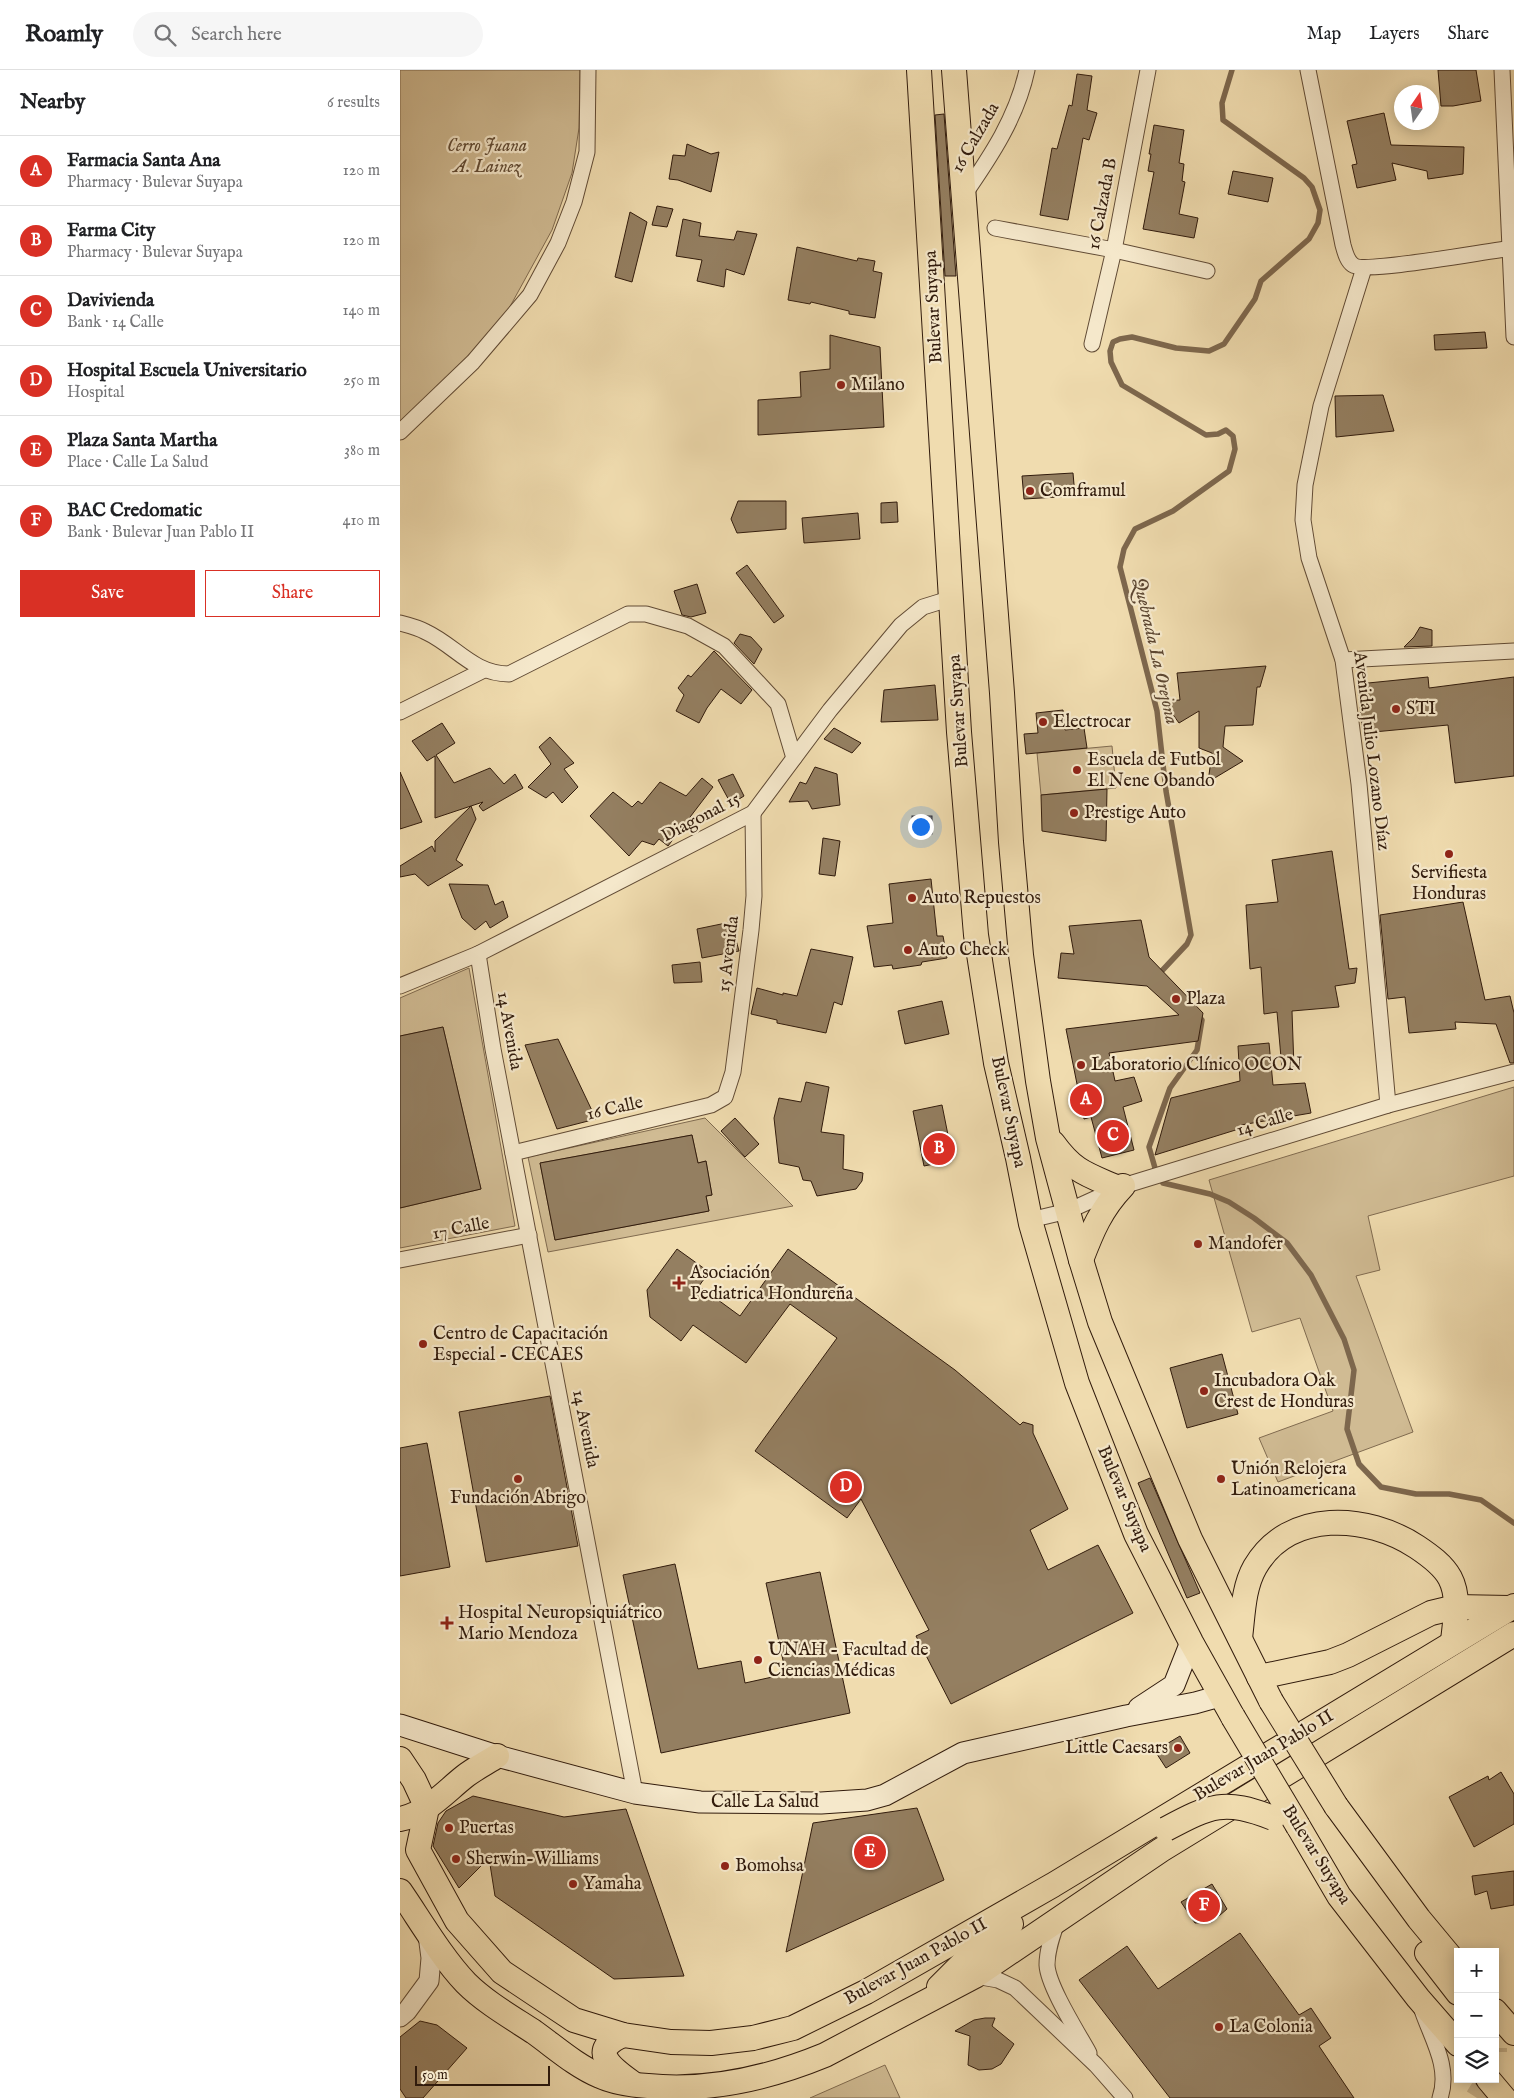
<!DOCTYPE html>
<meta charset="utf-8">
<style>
:root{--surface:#fff;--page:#f6f6f6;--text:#202124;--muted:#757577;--line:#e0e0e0;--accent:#d93025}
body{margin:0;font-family:"IM FELL English",serif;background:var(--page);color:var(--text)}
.controls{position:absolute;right:15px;bottom:15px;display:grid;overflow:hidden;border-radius:0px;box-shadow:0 2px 12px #0003}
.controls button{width:45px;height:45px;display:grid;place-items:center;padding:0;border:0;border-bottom:1px solid var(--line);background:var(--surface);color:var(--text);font:25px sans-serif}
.compass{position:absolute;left:994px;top:15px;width:45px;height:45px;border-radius:50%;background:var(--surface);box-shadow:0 2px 12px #0003;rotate:13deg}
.scale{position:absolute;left:15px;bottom:12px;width:135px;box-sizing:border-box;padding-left:5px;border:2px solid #311b0c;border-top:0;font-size:14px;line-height:18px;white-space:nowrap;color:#311b0c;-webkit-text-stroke:4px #f5e8cb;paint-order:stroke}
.you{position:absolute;left:520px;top:756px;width:18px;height:18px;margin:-12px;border:4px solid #fff;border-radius:50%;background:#1a73e8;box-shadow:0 0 0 8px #1a73e833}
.badge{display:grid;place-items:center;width:32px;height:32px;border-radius:50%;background:var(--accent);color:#fff;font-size:16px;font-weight:700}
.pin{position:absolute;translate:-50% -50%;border:2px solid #fff;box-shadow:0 1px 5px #0006}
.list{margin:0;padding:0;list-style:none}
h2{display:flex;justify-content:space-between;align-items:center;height:65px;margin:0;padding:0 20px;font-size:21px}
h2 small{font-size:16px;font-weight:400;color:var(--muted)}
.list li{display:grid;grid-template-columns:32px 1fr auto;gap:15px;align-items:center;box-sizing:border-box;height:70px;padding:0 20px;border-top:1px solid var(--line)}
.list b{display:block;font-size:19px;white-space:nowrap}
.list p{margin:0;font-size:16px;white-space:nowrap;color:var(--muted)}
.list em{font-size:16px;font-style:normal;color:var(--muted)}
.actions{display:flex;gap:10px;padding:15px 20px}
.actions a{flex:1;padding:11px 0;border:1px solid var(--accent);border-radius:0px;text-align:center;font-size:18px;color:var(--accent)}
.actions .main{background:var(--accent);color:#fff}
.icon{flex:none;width:28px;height:28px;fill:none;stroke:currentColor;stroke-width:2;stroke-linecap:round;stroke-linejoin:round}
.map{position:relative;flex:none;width:1114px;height:2028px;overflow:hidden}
header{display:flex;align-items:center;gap:30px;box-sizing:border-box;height:70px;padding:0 25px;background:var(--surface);border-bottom:1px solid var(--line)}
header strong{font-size:24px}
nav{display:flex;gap:28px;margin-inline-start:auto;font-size:18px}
.search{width:350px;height:45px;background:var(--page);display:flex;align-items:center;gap:12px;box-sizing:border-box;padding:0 18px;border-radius:28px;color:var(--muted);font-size:19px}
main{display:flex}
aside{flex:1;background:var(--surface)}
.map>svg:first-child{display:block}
</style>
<header>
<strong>Roamly</strong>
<div class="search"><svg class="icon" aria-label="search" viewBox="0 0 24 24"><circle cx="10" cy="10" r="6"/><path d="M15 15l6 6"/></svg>Search here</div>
<nav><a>Map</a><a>Layers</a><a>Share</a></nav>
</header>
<main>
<aside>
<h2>Nearby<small>6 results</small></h2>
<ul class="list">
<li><span class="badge">A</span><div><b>Farmacia Santa Ana</b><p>Pharmacy · Bulevar Suyapa</p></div><em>120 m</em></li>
<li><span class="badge">B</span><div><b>Farma City</b><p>Pharmacy · Bulevar Suyapa</p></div><em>120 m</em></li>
<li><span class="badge">C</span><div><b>Davivienda</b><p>Bank · 14 Calle</p></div><em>140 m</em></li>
<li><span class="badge">D</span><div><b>Hospital Escuela Universitario</b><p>Hospital</p></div><em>250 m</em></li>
<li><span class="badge">E</span><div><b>Plaza Santa Martha</b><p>Place · Calle La Salud</p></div><em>380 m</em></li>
<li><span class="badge">F</span><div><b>BAC Credomatic</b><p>Bank · Bulevar Juan Pablo II</p></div><em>410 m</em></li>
</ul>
<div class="actions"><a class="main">Save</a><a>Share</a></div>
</aside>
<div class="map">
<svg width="1114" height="2028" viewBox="0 0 1114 2028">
<rect width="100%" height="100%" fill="#f0dcaf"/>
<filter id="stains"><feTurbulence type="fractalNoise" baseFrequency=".004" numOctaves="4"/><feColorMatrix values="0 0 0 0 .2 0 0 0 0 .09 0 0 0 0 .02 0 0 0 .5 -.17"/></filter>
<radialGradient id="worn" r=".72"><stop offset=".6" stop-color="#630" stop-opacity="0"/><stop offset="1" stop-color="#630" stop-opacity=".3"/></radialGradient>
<g fill="#d0bb93" stroke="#806b50" fill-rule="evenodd">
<polygon points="0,0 180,0 179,58 172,103 152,160 107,242 0,366"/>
<polygon points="712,676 716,718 641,725 637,683"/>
<polygon points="69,898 115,1156 0,1178 0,1138 81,1119 43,957 0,966 0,928"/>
<polygon points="1114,1017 1114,1106 968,1146 980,1200 956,1206 1013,1362 878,1412 859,1368 933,1341 900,1248 852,1262 809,1110"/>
<path d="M305,1048L393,1136L148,1182L128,1087ZM292,1065L298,1093L306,1091L312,1125L306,1126L309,1141L155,1170L140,1093Z"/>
<polygon points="485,1995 500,2028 410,2028"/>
</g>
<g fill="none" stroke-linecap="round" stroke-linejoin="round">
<g stroke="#7d674d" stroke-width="5.5">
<polyline points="758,905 787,874 791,865 766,721 757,641 720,497 724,479 735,459 773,441 829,401 835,379 833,366 826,360 818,364 806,365 722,315 711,292 710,281 713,272 720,269 732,267 776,278 809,281 824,274 855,229 861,211 909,169 918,153 920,140 912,117 904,108 823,50 822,33 832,0"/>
<polyline points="798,946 802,950 797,980 770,1018 749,1077 757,1105 763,1113 810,1124 829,1132 854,1148 887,1173 911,1205 944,1269 954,1300 947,1359 959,1394 981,1417 1016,1424 1049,1424 1081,1430 1114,1453"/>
</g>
</g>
<g fill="#947f61" stroke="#311b0c">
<polygon points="1038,0 1076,0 1081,31 1053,36 1041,36"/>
<polygon points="677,4 692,6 687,40 697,43 689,70 683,68 668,150 640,145 652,78 657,79 669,35 672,36"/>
<polygon points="984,43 991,75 1064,77 1063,104 1028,109 1027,101 992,93 996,110 957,118 952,95 957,94 947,51"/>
<polygon points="544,44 556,206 545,206 535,45"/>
<polygon points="754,55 784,60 779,93 784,94 782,111 785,112 779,144 798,148 794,168 743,159 754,102 748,101 751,84 749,84"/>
<polygon points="287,74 311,84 319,82 311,122 278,110 269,109 273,85 285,86"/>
<polygon points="833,101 873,108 868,132 828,124"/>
<polygon points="257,136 273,139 267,157 252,155"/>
<polygon points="230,142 247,152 232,212 215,207"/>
<polygon points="283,149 301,153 299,166 334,170 337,161 357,164 344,205 326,199 324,217 297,211 302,190 276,186"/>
<polygon points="397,177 457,191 458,188 475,191 473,201 482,203 475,248 449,244 449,241 411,232 410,234 388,230"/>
<polygon points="1085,262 1087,278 1035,280 1034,265"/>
<polygon points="430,265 480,277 484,357 358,365 358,330 401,327 400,302 430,299"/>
<polygon points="983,325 994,361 936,367 935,326"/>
<polygon points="673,403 675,426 624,429 622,406"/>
<polygon points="338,431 386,431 386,459 337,463 331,449"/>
<polygon points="497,432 498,452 481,453 481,433"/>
<polygon points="458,443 460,469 404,473 402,448"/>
<polygon points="347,495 384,546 374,553 336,503"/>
<polygon points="297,514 306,543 291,547 282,545 274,521"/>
<polygon points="1020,557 1032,560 1032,576 1004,577 1014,567"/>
<polygon points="340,564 351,567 362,579 354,594 334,573"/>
<polygon points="314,581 352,620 341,634 321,619 307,638 299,653 276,641 284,625 278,618 288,605 291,607"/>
<polygon points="866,596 860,617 857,617 853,655 825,656 823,677 843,691 808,712 812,683 799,678 799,641 779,653 763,631 780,630 777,603"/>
<polygon points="1028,607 1029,618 1114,607 1114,706 1055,713 1048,655 963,663 958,621 968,613"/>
<polygon points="535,615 538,650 481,652 484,620"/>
<polygon points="663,640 665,660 684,658 687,678 626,684 624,664 638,663 636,643"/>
<polygon points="42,653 55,673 36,685 54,713 90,698 104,714 115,704 123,718 83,741 79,736 83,732 71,736 76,749 56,790 63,795 28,816 15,804 0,807 0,796 32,776 35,782 35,771 71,736 35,748 35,686 27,691 12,671"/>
<polygon points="434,658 461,673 452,683 424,669"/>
<polygon points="150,667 174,693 164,699 178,717 162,733 153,722 146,728 128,717 151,694 139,677"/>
<polygon points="415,697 437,704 440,735 412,739 408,731 389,732 400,712 406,714"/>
<polygon points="0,702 22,752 0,759"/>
<polygon points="333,704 344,726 331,734 318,710"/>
<polygon points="302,708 313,717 268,776 259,769 254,775 242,771 229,786 190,746 213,722 232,737 238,731 242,734 260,712 286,726"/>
<polygon points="707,719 706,771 642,761 641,725"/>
<rect x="512" y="746" width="20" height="18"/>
<polygon points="423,768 440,771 435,806 419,804"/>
<polygon points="932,781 949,899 957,898 955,913 935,916 939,937 892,941 894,998 882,999 877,942 864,944 861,897 850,899 846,835 878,832 872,790"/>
<polygon points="531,809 537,866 543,866 547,888 522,892 521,895 493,899 492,895 474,897 467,856 493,853 489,814"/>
<polygon points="49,814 88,815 95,835 103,831 108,847 90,858 86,851 75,860 62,848"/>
<polygon points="1063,832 1085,930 1110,926 1114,943 1114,993 1110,993 1096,954 1055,952 1056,959 1009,963 1005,927 988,929 980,845"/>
<polygon points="741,850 749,887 803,943 798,971 709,983 715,1011 734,1007 742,1031 723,1037 734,1080 702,1088 691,1047 684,1049 666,959 779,945 747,916 658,908 661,883 674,884 669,856"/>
<polygon points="331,852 339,881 302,888 297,859"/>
<polygon points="411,879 453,887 442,935 434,932 426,963 377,953 377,950 351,944 357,918 383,925 383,923 397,926"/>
<polygon points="300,892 302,912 274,913 272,895"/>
<polygon points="542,931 549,964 505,974 498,941"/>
<polygon points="43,957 81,1119 0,1138 0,966"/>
<polygon points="158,969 196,1049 157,1059 125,975"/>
<polygon points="869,973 873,1015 905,1013 911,1043 841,1055 842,1058 755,1085 771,1028 840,1011 838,976"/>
<polygon points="406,1012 429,1017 421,1062 444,1065 443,1099 463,1103 462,1111 456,1119 417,1126 411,1111 403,1110 399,1097 379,1093 374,1048 379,1028 401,1032"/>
<polygon points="542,1035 553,1090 524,1096 513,1041"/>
<polygon points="335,1048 359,1074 345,1087 321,1061"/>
<polygon points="292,1065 298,1093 306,1091 312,1125 306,1126 309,1141 155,1170 140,1093"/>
<polygon points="277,1179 309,1202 299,1216 340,1246 388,1179 555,1300 620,1355 623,1352 633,1355 633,1363 668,1439 630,1460 648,1500 698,1475 733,1543 551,1634 516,1566 529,1560 461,1429 447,1448 355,1381 437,1268 390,1234 346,1293 293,1255 281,1271 250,1247 247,1220"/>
<polygon points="822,1284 838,1344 787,1358 770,1298"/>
<polygon points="150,1326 178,1476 86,1492 59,1342"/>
<polygon points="27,1373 50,1497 0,1506 0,1378"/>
<polygon points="750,1408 800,1523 787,1528 738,1413"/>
<polygon points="275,1494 298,1599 341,1591 345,1613 386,1604 366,1513 420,1502 450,1643 261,1683 223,1505"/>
<polygon points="780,1666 790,1683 766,1698 755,1681"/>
<polygon points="1101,1702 1114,1724 1114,1754 1074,1777 1049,1727 1088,1706 1089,1710"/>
<polygon points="73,1726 164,1747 226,1739 284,1906 214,1909 95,1826 89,1788 59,1818 33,1776 38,1753 46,1741"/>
<polygon points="517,1738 544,1810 386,1882 413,1753"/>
<polygon points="1114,1801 1114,1835 1091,1839 1087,1821 1075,1825 1072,1806"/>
<polygon points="812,1814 827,1839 812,1852 795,1853 781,1832"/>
<polygon points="840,1863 899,1945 911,1938 931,1968 919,1976 954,2028 770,2028 679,1910 727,1876 758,1919"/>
<polygon points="585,1948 595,1948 592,1956 614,1974 601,1994 592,1999 579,2000 568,1995 570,1966 555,1961 574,1950"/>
<polygon points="20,1951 37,1955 67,1978 23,2028 6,2028 0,2019 0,1967"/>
</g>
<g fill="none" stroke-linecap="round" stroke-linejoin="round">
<g stroke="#cab58e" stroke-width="24" stroke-dasharray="24 12" stroke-linecap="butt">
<polyline points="1095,1978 1095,1982"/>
<polyline points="1077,2028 1089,2009"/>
</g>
<g stroke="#614b35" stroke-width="17">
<g id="minor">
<path d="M908,0L943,175C945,182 947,191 953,195C965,204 1091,180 1114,178"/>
<polyline points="1102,0 1114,267"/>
<path d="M564,125C591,86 617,47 627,0"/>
<polyline points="595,158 714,180 807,201"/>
<polyline points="964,198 921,336 905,415 903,450 909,488 943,590 959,714 988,1035"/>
<polyline points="692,274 714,180 748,0"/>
<polyline points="0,362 73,292 130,225 158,173 174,132 187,82 188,0"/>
<path d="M0,553C8,555 19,558 26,562C56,576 73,604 109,604L228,544H246L288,556L324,576L378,634L394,688"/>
<polyline points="943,590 1114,581"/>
<polyline points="0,642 84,600"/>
<polyline points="78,884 93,979 235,1723"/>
<polyline points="0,916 78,884 353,743 430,640 501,555 523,537 552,528"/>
<polyline points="113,1083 311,1035 325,1027 333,1002 351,860 354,826 353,743"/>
<polyline points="630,1150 668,1141 723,1116 988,1035 1114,1002"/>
<polyline points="0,1190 129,1165"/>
<path d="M658,1849C653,1864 647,1879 647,1895C648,1916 678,1963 689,1983"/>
<polyline points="575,1906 598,1910 615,1918 696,1995 725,2028"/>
<path d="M1021,1937C1030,1966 1051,1996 1040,2028"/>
</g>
</g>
<g stroke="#614b35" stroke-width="21">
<polyline id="tertiary" points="0,1947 7,1941 29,1911 31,1888 28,1865"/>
</g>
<g stroke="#311b0c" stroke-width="23">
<g id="secondary">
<polyline points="739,1638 774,1615 791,1572"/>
<polyline points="0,1655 97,1686 235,1723 300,1732 421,1733 467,1730 485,1725 563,1683 726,1646 795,1633 820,1626"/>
</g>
</g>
<g stroke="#311b0c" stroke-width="26">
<g id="primary">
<polyline points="519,0 559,662 576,865 596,993 618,1088 631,1154 677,1313 736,1464 791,1572 833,1647"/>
<polyline points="554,0 602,623 611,772 621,885 638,1011 648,1068 681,1190 700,1252 790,1469 871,1631"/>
<path d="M653,1073C674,1102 686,1104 718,1118"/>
<path d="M681,1190C692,1161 701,1139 723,1116"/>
<path d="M840,1568C843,1545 843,1518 855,1497C889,1439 967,1444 1017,1477C1029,1485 1043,1495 1050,1508C1060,1527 1055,1551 1053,1571"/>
<polyline points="859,1607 930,1592 948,1585 1031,1543 1056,1537 1109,1538"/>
<polyline points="0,1689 14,1710 27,1738 18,1780 57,1851 102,1902 174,1950 223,1965 271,1972 311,1973 353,1968 393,1958 466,1922 653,1815 1114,1536"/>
<polyline points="936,1736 1019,1849 1058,1896"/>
<path d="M0,1749C26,1744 44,1723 64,1707C74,1699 86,1693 97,1686"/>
<polyline points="898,1756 939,1826 1018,1928 1058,1974"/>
<path d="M0,1821C20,1850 42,1888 66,1913C85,1932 111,1947 134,1962C155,1977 176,1996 200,2006C215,2013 232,2015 248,2016C309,2022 369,2008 425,1985L575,1906L761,1780L1114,1564"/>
<polyline points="1027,1883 1058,1923"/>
<polyline points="539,1917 575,1881 611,1854"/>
<polyline points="1095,1941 1114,1963"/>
<path d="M223,1965C188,1980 210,1997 231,2012"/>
<polyline points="1088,2009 1104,2028"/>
</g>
</g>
<use href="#minor" stroke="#f5e8cb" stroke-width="15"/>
<use href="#tertiary" stroke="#f5e8cb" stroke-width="19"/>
<use href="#secondary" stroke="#f5e8cb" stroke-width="21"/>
<use href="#primary" stroke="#f0dcaf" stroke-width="24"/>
<g stroke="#311b0c" stroke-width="26" stroke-linecap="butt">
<g id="primary-bridge">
<polyline points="871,1631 936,1736"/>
<polyline points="833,1647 898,1756"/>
<path d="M766,1759C811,1735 824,1729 873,1748"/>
</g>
</g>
<use href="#primary-bridge" stroke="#f0dcaf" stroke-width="24"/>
</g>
<g fill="#8f2418" stroke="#f5e8cb" stroke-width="2">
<circle cx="441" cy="315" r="5"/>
<circle cx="630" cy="421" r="5"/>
<circle cx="996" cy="639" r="5"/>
<circle cx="643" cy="652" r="5"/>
<circle cx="677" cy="700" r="5"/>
<circle cx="674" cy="743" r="5"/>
<circle cx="1049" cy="784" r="5"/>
<circle cx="512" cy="828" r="5"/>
<circle cx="508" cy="880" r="5"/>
<circle cx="776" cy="929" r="5"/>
<circle cx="681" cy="995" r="5"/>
<circle cx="798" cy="1174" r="5"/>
<path d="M276.5 1205.5h5v5h5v5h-5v5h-5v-5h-5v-5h5z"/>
<circle cx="23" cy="1274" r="5"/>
<circle cx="804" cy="1321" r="5"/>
<circle cx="118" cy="1409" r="5"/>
<circle cx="821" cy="1409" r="5"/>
<path d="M44.5 1545.5h5v5h5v5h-5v5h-5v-5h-5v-5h5z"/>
<circle cx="358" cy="1590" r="5"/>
<circle cx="778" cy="1678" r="5"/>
<circle cx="49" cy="1758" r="5"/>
<circle cx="56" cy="1789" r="5"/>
<circle cx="325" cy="1796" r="5"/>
<circle cx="173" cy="1814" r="5"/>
<circle cx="819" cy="1957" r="5"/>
</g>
<g text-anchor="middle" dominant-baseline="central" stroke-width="4.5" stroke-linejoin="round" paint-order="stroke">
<g font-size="18" fill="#311b0c" stroke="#f5e8cb">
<text transform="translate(576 68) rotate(-60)">16 Calzada</text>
<text transform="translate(703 134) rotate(-79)">16 Calzada B</text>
<text transform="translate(534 237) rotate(-93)">Bulevar Suyapa</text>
<text transform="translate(559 641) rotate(-94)">Bulevar Suyapa</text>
<text transform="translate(971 681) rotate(83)">Avenida Julio Lozano Díaz</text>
<text transform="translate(301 748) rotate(-28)">Diagonal 15</text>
<text transform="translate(329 884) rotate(-83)">15 Avenida</text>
<text transform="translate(109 961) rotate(80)">14 Avenida</text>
<text transform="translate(215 1039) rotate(-13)">16 Calle</text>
<text transform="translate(608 1042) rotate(78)">Bulevar Suyapa</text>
<text transform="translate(865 1053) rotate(-17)">14 Calle</text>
<text transform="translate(61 1159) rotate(-11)">17 Calle</text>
<text transform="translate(185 1359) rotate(79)">14 Avenida</text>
<text transform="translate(724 1429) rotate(67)">Bulevar Suyapa</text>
<text transform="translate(864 1686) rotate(-31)">Bulevar Juan Pablo II</text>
<text x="365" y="1732">Calle La Salud</text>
<text transform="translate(916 1785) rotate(58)">Bulevar Suyapa</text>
<text transform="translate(516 1892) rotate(-29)">Bulevar Juan Pablo II</text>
</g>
<g font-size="18" font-style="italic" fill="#614b34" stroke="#f5e8cb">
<text x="87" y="76">Cerro Juana<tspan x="87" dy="21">A. Lainez</tspan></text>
</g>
<g font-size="18" fill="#311b0c" stroke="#f5e8cb" text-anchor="start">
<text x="451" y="315">Milano</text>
<text x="640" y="421">Comframul</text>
<text x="1006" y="639">STI</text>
<text x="653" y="652">Electrocar</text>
<text x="687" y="690">Escuela de Futbol<tspan x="687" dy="21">El Nene Obando</tspan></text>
<text x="684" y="743">Prestige Auto</text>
<text x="1049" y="803" text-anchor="middle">Servifiesta<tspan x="1049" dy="21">Honduras</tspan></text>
<text x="522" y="828">Auto Repuestos</text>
<text x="518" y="880">Auto Check</text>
<text x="786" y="929">Plaza</text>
<text x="691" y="995">Laboratorio Clínico OCON</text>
<text x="808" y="1174">Mandofer</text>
<text x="290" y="1203">Asociación<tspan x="290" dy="21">Pediatrica Hondureña</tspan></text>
<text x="33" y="1264">Centro de Capacitación<tspan x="33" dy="21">Especial - CECAES</tspan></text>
<text x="814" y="1311">Incubadora Oak<tspan x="814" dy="21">Crest de Honduras</tspan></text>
<text x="831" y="1399">Unión Relojera<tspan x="831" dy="21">Latinoamericana</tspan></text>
<text x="118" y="1428" text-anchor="middle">Fundación Abrigo</text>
<text x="58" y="1543">Hospital Neuropsiquiátrico<tspan x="58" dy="21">Mario Mendoza</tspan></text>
<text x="368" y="1580">UNAH - Facultad de<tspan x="368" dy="21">Ciencias Médicas</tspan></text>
<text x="768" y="1678" text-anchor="end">Little Caesars</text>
<text x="59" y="1758">Puertas</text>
<text x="66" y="1789">Sherwin-Williams</text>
<text x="335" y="1796">Bomohsa</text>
<text x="183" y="1814">Yamaha</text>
<text x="829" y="1957">La Colonia</text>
</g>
<g font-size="19" font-style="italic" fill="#5d4732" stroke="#f5e8cb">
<text transform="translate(755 581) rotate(77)">Quebrada La Orejona</text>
</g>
</g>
<rect width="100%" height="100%" filter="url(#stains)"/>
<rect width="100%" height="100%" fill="url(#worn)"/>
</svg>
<div class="controls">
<button>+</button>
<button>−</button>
<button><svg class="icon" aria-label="layers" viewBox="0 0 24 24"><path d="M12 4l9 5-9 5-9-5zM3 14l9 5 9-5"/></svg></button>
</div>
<svg class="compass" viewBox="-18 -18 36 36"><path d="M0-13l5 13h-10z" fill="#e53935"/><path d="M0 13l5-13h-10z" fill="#757577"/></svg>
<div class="scale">50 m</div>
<div class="you"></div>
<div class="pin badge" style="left:686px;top:1030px">A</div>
<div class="pin badge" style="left:539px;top:1079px">B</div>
<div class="pin badge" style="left:713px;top:1066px">C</div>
<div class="pin badge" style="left:446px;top:1417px">D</div>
<div class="pin badge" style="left:470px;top:1782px">E</div>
<div class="pin badge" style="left:804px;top:1836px">F</div>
</div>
</main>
